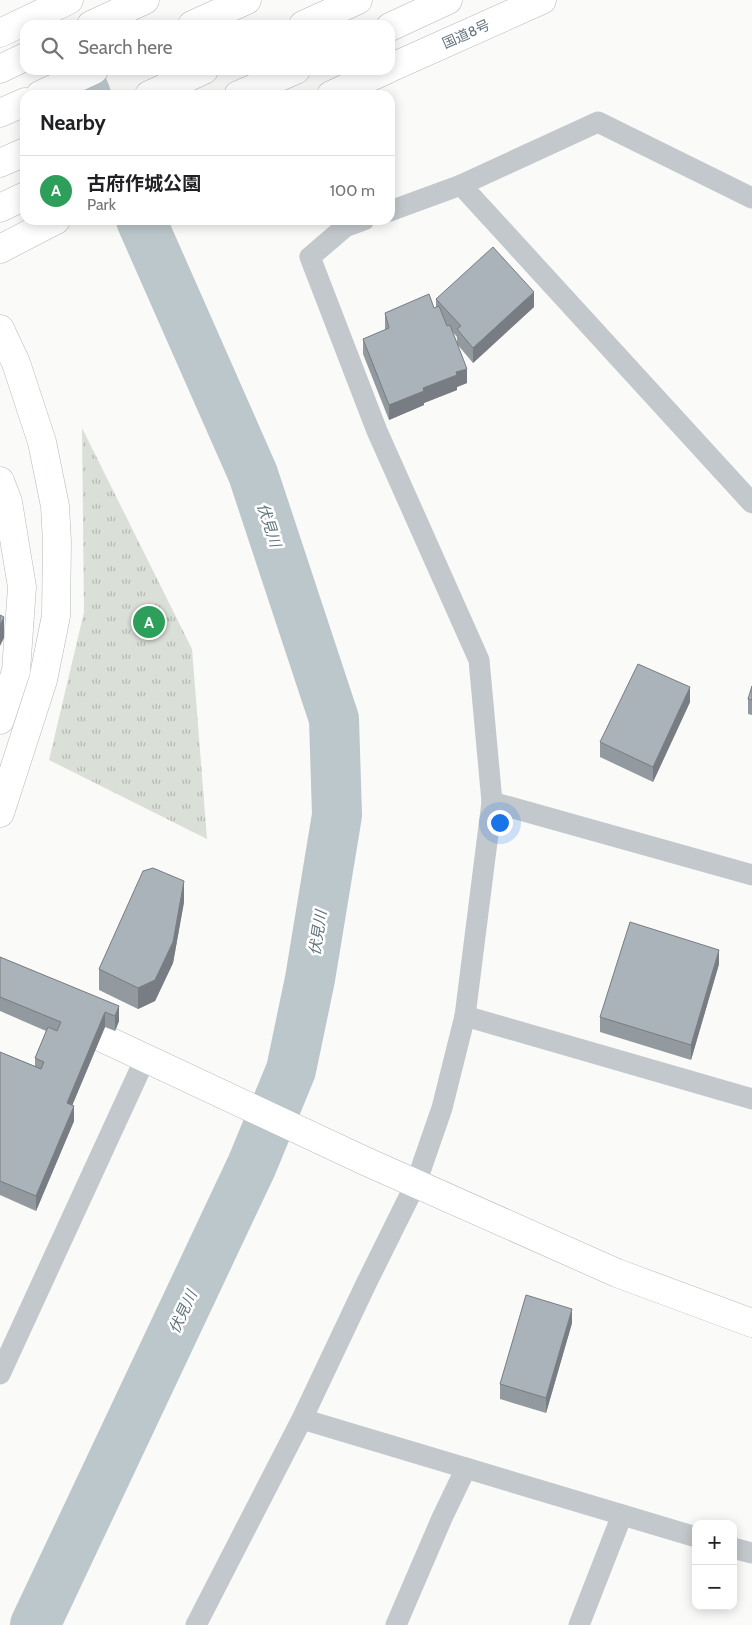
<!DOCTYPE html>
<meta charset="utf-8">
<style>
:root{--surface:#fff;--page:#f2f2f2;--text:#202124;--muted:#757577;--line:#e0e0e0;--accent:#b45309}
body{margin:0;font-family:Cabin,"Noto Sans JP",sans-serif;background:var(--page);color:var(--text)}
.controls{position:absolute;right:15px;bottom:15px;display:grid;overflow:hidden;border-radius:10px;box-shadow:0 2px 12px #0003}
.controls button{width:45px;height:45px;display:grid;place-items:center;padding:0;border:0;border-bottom:1px solid var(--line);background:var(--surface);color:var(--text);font:25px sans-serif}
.you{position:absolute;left:499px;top:822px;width:18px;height:18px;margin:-12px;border:4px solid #fff;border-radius:50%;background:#1a73e8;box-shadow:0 0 0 8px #1a73e833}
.badge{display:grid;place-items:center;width:32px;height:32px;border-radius:50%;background:var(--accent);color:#fff;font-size:16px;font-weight:700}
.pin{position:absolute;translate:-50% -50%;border:2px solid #fff;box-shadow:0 1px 5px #0006}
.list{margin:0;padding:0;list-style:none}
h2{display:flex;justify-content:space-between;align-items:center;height:65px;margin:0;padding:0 20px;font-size:21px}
h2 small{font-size:16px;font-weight:400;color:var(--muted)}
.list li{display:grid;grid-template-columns:32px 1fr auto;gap:15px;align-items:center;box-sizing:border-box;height:70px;padding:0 20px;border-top:1px solid var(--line)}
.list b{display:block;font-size:19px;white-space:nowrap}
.list p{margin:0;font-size:16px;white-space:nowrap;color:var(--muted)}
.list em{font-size:16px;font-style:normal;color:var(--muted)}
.icon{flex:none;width:28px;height:28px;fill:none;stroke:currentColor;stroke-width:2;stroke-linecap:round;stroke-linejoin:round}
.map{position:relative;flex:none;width:752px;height:1625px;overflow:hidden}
.search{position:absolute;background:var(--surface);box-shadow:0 2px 12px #0003;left:20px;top:20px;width:375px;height:55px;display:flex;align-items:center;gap:12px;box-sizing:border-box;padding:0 18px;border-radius:15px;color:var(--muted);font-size:19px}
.panel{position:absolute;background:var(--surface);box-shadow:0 2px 12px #0003;left:20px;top:90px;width:375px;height:135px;border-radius:15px}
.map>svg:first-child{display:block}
</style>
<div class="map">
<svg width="752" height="1625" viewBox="0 0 752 1625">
<defs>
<pattern id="grass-tufts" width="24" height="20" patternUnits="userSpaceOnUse" patternTransform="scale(1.25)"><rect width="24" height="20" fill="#dadfd7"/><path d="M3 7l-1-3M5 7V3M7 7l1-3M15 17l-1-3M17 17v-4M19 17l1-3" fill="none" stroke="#b4b9b4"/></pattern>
</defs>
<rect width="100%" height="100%" fill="#fafaf8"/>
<polygon fill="url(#grass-tufts)" points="82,428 192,649 207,839 49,760 84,612"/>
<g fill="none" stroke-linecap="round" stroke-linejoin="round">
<g stroke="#bbc7cb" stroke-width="50">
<polyline points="75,70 86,95"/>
<polyline points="35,1625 252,1165 291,1070 310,979 337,815 334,719 253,474 141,220"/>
</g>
<g stroke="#b3babf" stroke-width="29">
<g id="secondary">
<polyline points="0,329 16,363 42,442 55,506 57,542 56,616 43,680 0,813"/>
<polyline points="0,481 8,502 22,587 16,671 0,720"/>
<polyline points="0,990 365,1161 617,1273 752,1323"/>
</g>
</g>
<g stroke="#b4b9bd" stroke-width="29">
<g id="highway">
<polyline points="91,25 145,0"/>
<polyline points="192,25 247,0"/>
<polyline points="303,25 358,0"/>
<polyline points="390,27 448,0"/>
<polyline points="0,33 69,0"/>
<polyline points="390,68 542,0"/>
<polyline points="0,69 25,57"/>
<polyline points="40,95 94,70"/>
<polyline points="149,95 204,70"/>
<polyline points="238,95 296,70"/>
<polyline points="331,95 386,70"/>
<polyline points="0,113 25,102"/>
<polyline points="0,163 25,152"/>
<polyline points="0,208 25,196"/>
<polyline points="0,249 56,220"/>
</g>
</g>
<g stroke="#c3c8cc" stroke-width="21">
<polyline points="461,185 752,503"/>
<polyline points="390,211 461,185 598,122 752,198"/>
<polyline points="492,802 752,875"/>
<polyline points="465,1016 752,1099"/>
<polyline points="0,1374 145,1059"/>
<polyline points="302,1419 696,1537"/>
<polyline points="733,1548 752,1553"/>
<polyline points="196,1625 302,1419 365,1286 416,1183 442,1108 465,1016 492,802 479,660 377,431 310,257 345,227 364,220"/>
<polyline points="396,1625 442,1518 466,1468"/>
<polyline points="579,1625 622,1515"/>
</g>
<use href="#secondary" stroke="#fff" stroke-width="28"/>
<use href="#highway" stroke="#fff" stroke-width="28"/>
</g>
<g fill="#929a9f" fill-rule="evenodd">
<path d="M436,299L534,307L473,363L457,344L467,383L457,387V390L424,403V405L389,420L363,354V339L385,330V313L434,308L436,307ZM452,331L457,337V344Z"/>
<polygon points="752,686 752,715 748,714 748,699"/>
<polygon points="690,702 653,782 600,757 600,742"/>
<polygon points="184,902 173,963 155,1001 138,1009 99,990 99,969"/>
<polygon points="0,957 119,1006 119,1021 115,1031 105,1027 72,1105 74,1121 36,1211 0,1195 0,1052 35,1066 35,1058 46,1031 0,1011"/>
<polygon points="719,964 691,1060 600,1032 600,1017"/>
<polygon points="572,1323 546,1413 500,1399 500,1384"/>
</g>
<g fill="#777d82">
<polygon points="534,292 534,307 473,363 473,348"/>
<polygon points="467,369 467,383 457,387 457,390 424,403 424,405 389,420 389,405 456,372"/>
<polygon points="4,617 4,638 0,646 0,625"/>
<polygon points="690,687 690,702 653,782 653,767"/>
<polygon points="184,881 184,902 173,963 155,1001 138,1009 138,988"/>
<polygon points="719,950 719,964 691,1060 691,1045"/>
<polygon points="119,1006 119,1021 115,1031 115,1016"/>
<polygon points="105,1012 105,1027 67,1118 67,1103"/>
<polygon points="74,1106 74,1121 36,1211 36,1196"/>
<polygon points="572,1309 572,1323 546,1413 546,1398"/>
</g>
<g fill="#aab3b9" stroke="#777d82">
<polygon points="493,247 534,292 473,348 457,329 461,326 436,299"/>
<polygon points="429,294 434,308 439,306 447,326 450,325 467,369 456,372 457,375 423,388 424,391 389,405 363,339 389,328 385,313"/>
<polygon points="0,615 4,617 0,625"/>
<polygon points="638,664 690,687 653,767 600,742"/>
<polygon points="752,686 752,700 748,699"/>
<polygon points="153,868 184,881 173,942 155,980 138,988 99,969 143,871"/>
<polygon points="630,922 719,950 691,1045 600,1017"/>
<polygon points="0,957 119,1006 115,1016 105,1012 67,1103 74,1106 36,1196 0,1181 0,1052 41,1069 44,1062 35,1058 48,1027 57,1031 61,1022 0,997"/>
<polygon points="526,1295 572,1309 546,1398 500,1384"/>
</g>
<g text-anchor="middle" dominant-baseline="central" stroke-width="5" stroke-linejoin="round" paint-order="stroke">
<g font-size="14" fill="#657683" stroke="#fff">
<text transform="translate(466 34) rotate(-24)">国道8号</text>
</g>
<g font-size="15" font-style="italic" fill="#60757c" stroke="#fff">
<text transform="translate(269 525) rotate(72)">伏見川</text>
<text transform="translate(318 933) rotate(-81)">伏見川</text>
<text transform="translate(183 1312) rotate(-65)">伏見川</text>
</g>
</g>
</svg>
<div class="controls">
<button>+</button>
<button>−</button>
</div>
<div class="you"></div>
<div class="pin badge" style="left:149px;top:622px;background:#2e9e5b">A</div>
<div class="search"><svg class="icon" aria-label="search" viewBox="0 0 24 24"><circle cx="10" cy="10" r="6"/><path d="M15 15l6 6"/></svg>Search here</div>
<section class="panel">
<h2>Nearby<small></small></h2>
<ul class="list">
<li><span class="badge" style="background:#2e9e5b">A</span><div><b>古府作城公園</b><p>Park</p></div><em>100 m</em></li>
</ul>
</section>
</div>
